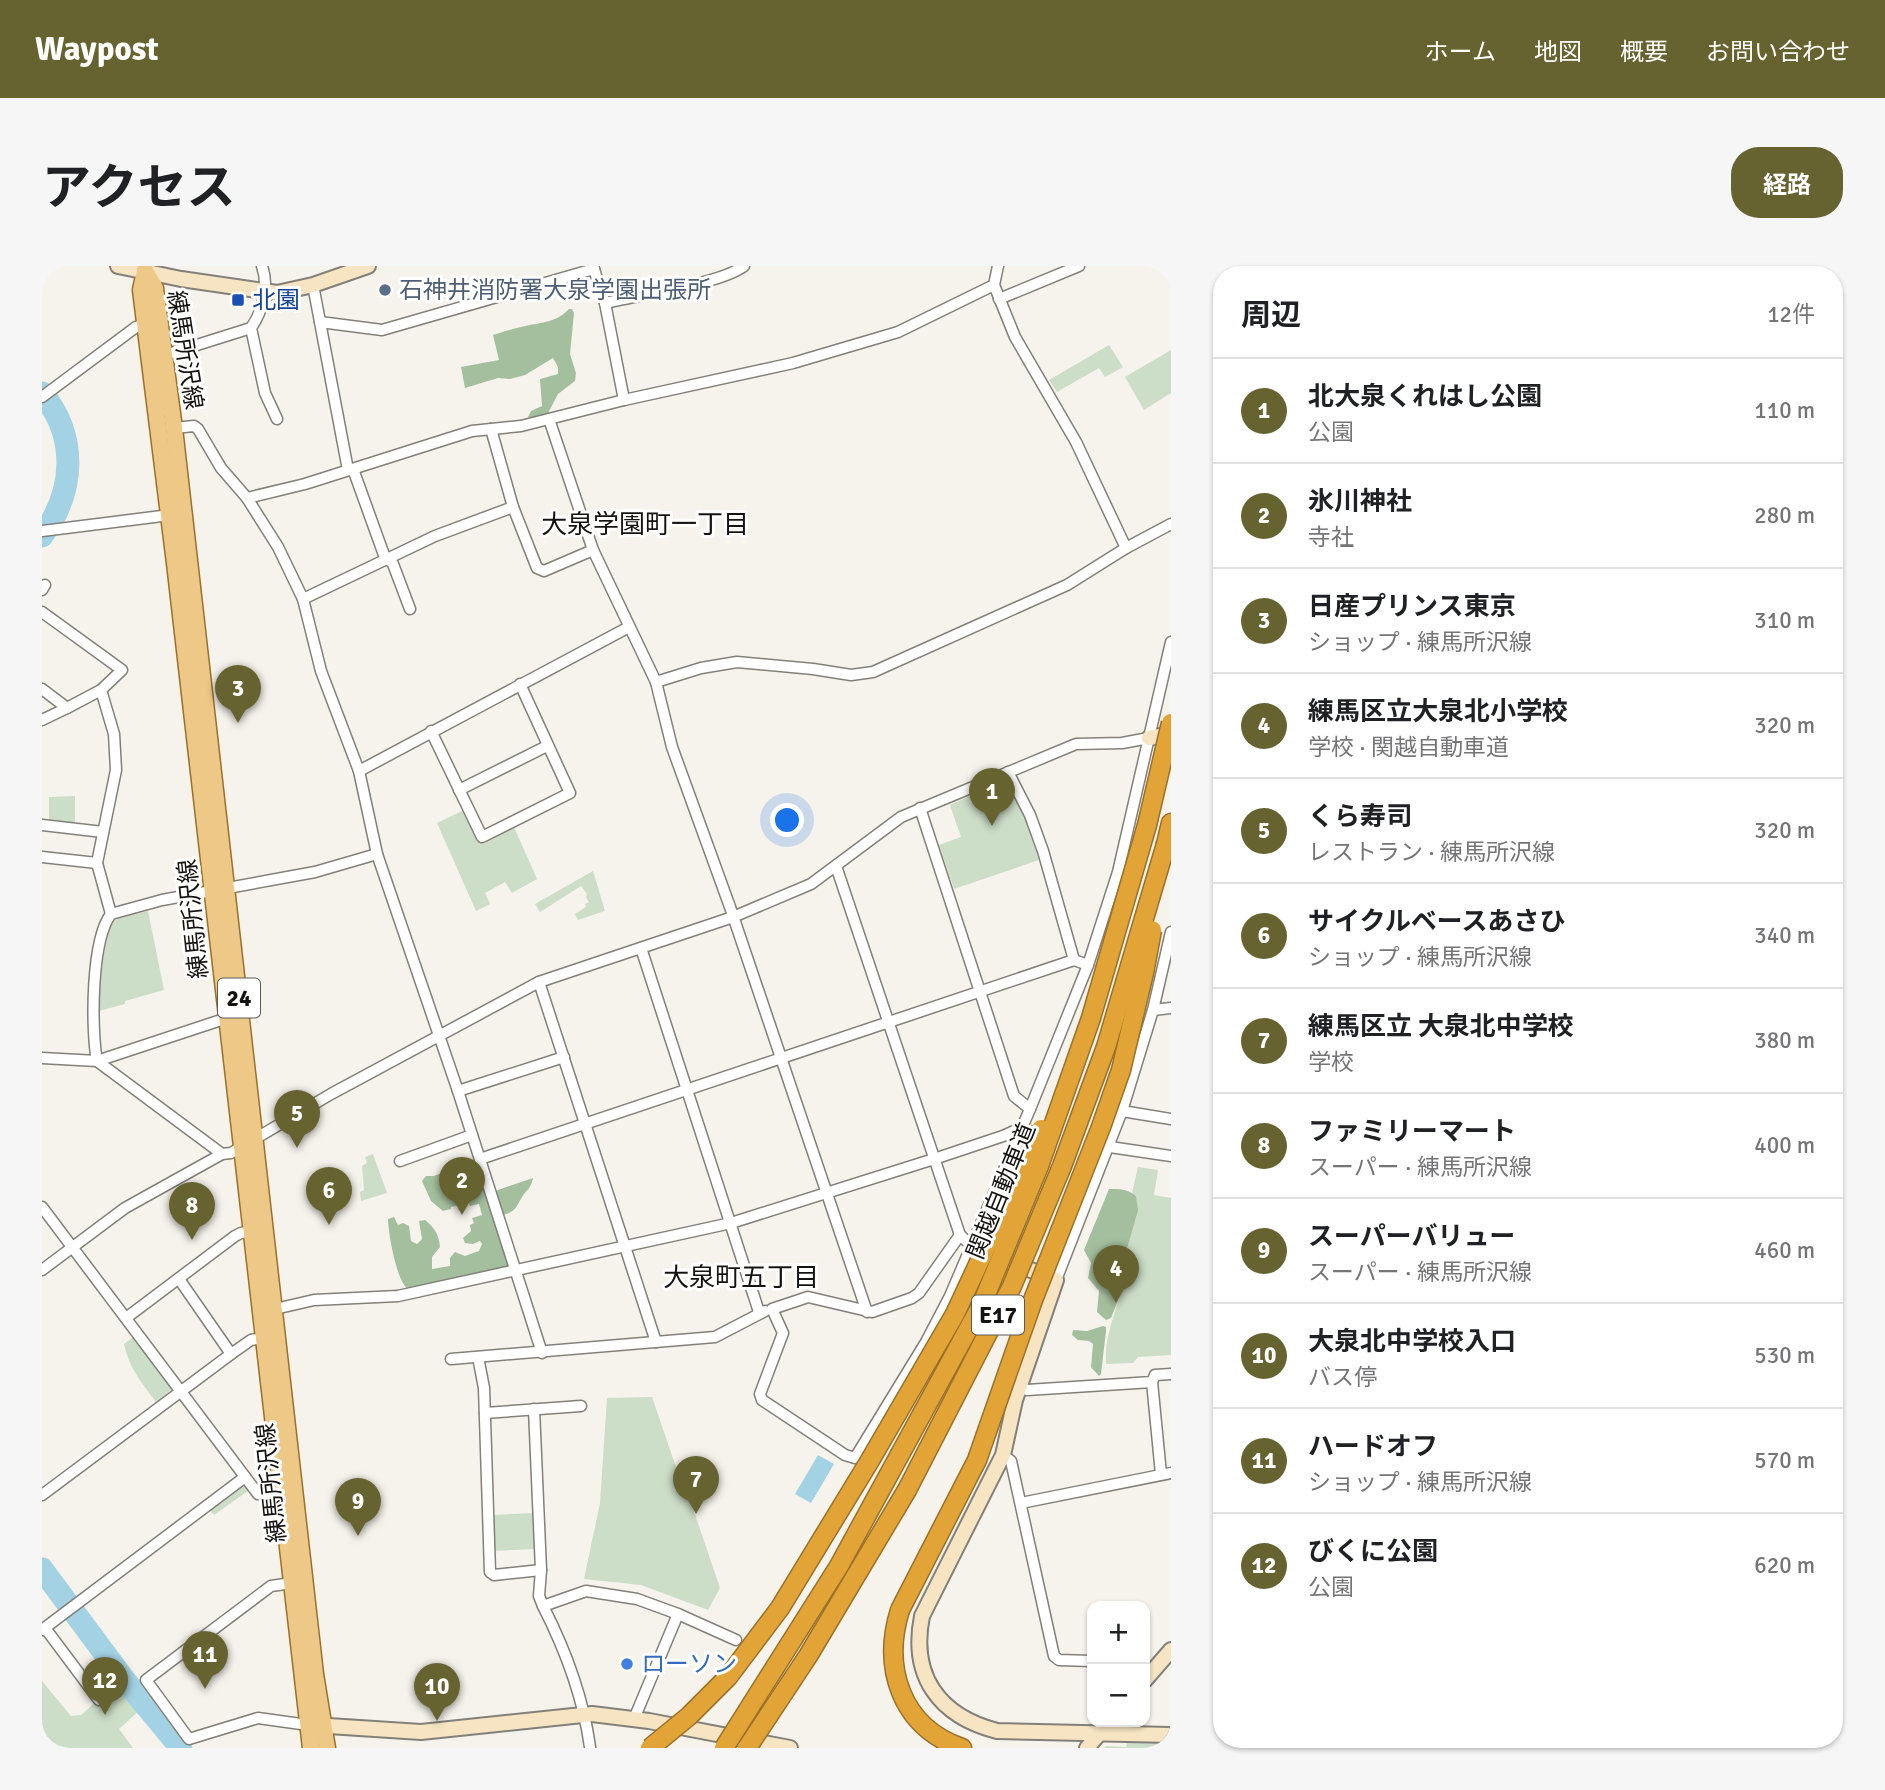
<!DOCTYPE html>
<html lang="ja">
<meta charset="utf-8">
<style>
:root{--surface:#fff;--page:#f6f6f6;--text:#202124;--muted:#757577;--line:#e0e0e0;--accent:#676330}
body{margin:0;font-family:Signika,"Noto Sans JP",sans-serif;background:var(--page);color:var(--text)}
.controls{position:absolute;right:21px;bottom:21px;display:grid;overflow:hidden;border-radius:14px;box-shadow:0 2px 5px #0004}
.controls button{width:63px;height:63px;display:grid;place-items:center;padding:0;border:0;border-bottom:2px solid var(--line);background:var(--surface);color:var(--text);font:35px sans-serif}
.you{position:absolute;left:746px;top:555px;width:24px;height:24px;margin:-18px;border:5px solid #fff;border-radius:50%;background:#1a73e8;box-shadow:0 0 0 10px #1a73e833}
.badge{display:grid;place-items:center;width:46px;height:46px;border-radius:50%;background:var(--accent);color:#fff;font-size:23px;font-weight:700}
.pin{position:absolute;translate:-50% -58px;filter:drop-shadow(0 2px 4px #0008)}
.pin::after{content:'';position:absolute;top:37px;width:24px;height:21px;background:inherit;clip-path:polygon(0 0,100% 0,50% 100%)}
.list{margin:0;padding:0;list-style:none}
h2{display:flex;justify-content:space-between;align-items:center;height:91px;margin:0;padding:0 28px;font-size:30px}
h2 small{font-size:23px;font-weight:400;color:var(--muted)}
.list li{display:grid;grid-template-columns:46px 1fr auto;gap:21px;align-items:center;box-sizing:border-box;height:105px;padding:0 28px;border-top:2px solid var(--line)}
.list b{display:block;font-size:26px;white-space:nowrap}
.list p{margin:0;font-size:23px;white-space:nowrap;color:var(--muted)}
.list em{font-size:23px;font-style:normal;color:var(--muted)}
.map{position:relative;flex:none;width:1129px;height:1482px;overflow:hidden;border-radius:28px}
header{display:flex;align-items:center;gap:42px;box-sizing:border-box;height:98px;padding:0 35px;background:var(--accent);color:#fff}
header strong{font-size:33px}
nav{display:flex;gap:38px;margin-inline-start:auto;font-size:24px}
.intro{display:flex;align-items:center;justify-content:space-between;box-sizing:border-box;height:168px;padding:0 42px}
h1{margin:0;font-size:49px}
.button{padding:18px 32px;border-radius:28px;background:var(--accent);color:#fff;font-size:24px;font-weight:700}
main{display:flex;gap:42px;padding:0 42px}
aside{flex:1;background:var(--surface);border-radius:28px;box-shadow:0 2px 5px #0004}
.map>svg:first-child{display:block}
</style>
<header>
<strong>Waypost</strong>
<nav><a>ホーム</a><a>地図</a><a>概要</a><a>お問い合わせ</a></nav>
</header>
<div class="intro"><h1>アクセス</h1><a class="button">経路</a></div>
<main>
<div class="map">
<svg width="1129" height="1482" viewBox="0 0 1129 1482">
<rect width="100%" height="100%" fill="#f6f3ec"/>
<g fill="#ccddc8">
<polygon points="1067,79 1081,101 1063,111 1057,102 1015,126 1007,114"/>
<polygon points="1129,84 1129,127 1102,144 1083,111"/>
<polygon points="961,515 967,517 982,549 997,594 912,623 897,579 919,571 908,539"/>
<polygon points="33,530 33,558 7,556 7,531"/>
<polygon points="422,544 441,574 472,561 495,613 470,627 463,616 443,627 448,638 434,645 395,557"/>
<polygon points="551,605 563,645 536,654 533,648 544,641 543,638 547,636 544,631 545,628 539,620 498,646 493,638"/>
<path d="M106,645L122,724L83,735V738L57,745C58,728 61,663 74,654C83,649 97,648 106,645Z"/>
<polygon points="331,888 345,927 319,935 318,926 322,924 320,900 325,897 323,891"/>
<path d="M1096,901L1116,904L1112,929L1129,932V1089L1096,1091L1091,1097L1064,1098C1062,1073 1072,1052 1078,1028C1082,1012 1082,995 1086,979C1090,962 1096,947 1094,930L1090,927Z"/>
<path d="M91,1071L130,1123L114,1136C101,1119 86,1100 82,1078Z"/>
<polygon points="610,1131 636,1207 639,1207 678,1322 666,1344 599,1319 542,1313 558,1237 565,1132"/>
<polygon points="198,1220 203,1221 206,1225 172,1249 167,1243"/>
<polygon points="493,1247 494,1283 452,1285 450,1249"/>
<polygon points="0,1415 29,1450 39,1449 76,1416 98,1444 77,1463 91,1482 0,1482"/>
<polygon points="1129,1475 1129,1482 1061,1482 1064,1480 1084,1481 1085,1476"/>
</g>
<g fill="#a4bf9e">
<path d="M527,43H530L532,47L528,88L534,107L533,115L516,128L505,149L495,153L486,151L489,145L500,140L498,113L516,108V101L511,92L483,109L468,113L456,112L423,122L419,101L457,94L451,69C461,66 470,63 479,61C497,56 513,58 527,43Z"/>
<path d="M430,895L436,897L468,997L466,1001L418,1015L365,1022C355,1015 346,967 346,953L352,951L356,959L361,957L367,960L369,975L375,978L380,973L377,955L383,954C393,962 397,969 398,981L390,991V1003L408,1000V992L413,986L423,990L437,985L440,978L438,975L431,978L423,977L421,972L429,965L428,959L432,957L430,952L440,949L437,938L428,940L426,934L417,936V939L409,941V943L401,945L389,935L380,915L384,910H392Z"/>
<path d="M491,912C489,921 487,922 482,928C474,939 476,945 461,949L453,925Z"/>
<path d="M1067,923C1078,923 1086,923 1094,930L1096,944L1085,983L1077,1032L1069,1052L1064,1054L1055,1046L1057,1025L1046,1012L1049,997L1042,984Z"/>
<polygon points="1061,1060 1064,1061 1064,1065 1059,1108 1057,1110 1049,1101 1051,1078 1047,1075 1036,1074 1030,1069 1031,1064 1045,1065"/>
</g>
<polygon fill="#a3d2e5" points="776,1189 792,1198 769,1237 753,1228"/>
<g fill="none" stroke-linecap="round" stroke-linejoin="round">
<g stroke="#a3d2e5" stroke-width="23">
<path d="M0,127C36,171 33,225 0,270"/>
<polyline points="0,1303 81,1412 139,1482"/>
</g>
<g stroke="#828079" stroke-width="13">
<g id="street">
<path d="M220,0C227,20 221,45 209,62L223,127L235,153"/>
<polyline points="551,0 563,37 582,134"/>
<polyline points="956,0 952,19 973,71 1034,176 1084,282"/>
<polyline points="271,19 278,56"/>
<polyline points="957,33 1037,0"/>
<path d="M563,37C597,29 678,18 702,0"/>
<polyline points="123,89 209,62"/>
<polyline points="0,131 94,61 104,58"/>
<polyline points="507,153 551,284 614,416 630,481 688,641 825,1046"/>
<polyline points="132,162 152,160 156,163 179,202 205,232 236,281 261,333 279,405 317,505 335,588 416,825 500,1087"/>
<polyline points="449,163 471,241 495,302 502,305 551,284"/>
<polyline points="311,203 342,289 351,298 368,343"/>
<polyline points="306,204 278,56 340,64 552,3"/>
<polyline points="205,232 263,218 430,165 479,160 582,134 751,97 856,66 952,19"/>
<polyline points="0,265 128,249"/>
<polyline points="0,324 3,319"/>
<polyline points="261,333 393,270 471,241"/>
<polyline points="0,346 80,404 59,424 25,442"/>
<polyline points="614,416 659,402 695,396 771,403 809,409 831,406 1025,319 1084,282 1129,258"/>
<polyline points="0,423 25,442 0,454"/>
<polyline points="59,424 72,468 74,504 55,597 69,648 120,634 273,606 335,588"/>
<polyline points="389,465 440,571 528,527 478,418"/>
<polyline points="317,505 587,361"/>
<polyline points="966,506 988,549 1001,585 1032,694"/>
<polyline points="417,524 505,480"/>
<polyline points="878,542 972,830 988,843"/>
<polyline points="0,559 61,566"/>
<polyline points="0,591 55,597"/>
<polyline points="794,600 918,969 931,981"/>
<path d="M69,648C49,674 49,763 55,795L185,752"/>
<polyline points="599,682 717,1046"/>
<polyline points="497,716 614,1076"/>
<polyline points="1111,744 1129,742"/>
<polyline points="0,792 55,795 180,888"/>
<polyline points="416,825 522,791"/>
<polyline points="1080,845 1129,853"/>
<polyline points="1068,881 1129,890"/>
<polyline points="438,893 1032,694 1046,699"/>
<polyline points="358,895 430,869"/>
<polyline points="0,941 216,1228 240,1230"/>
<polyline points="918,969 877,1027 870,1032 830,1046 766,1031 730,1043 741,1067 718,1128 720,1134 803,1189 813,1192 884,1076 908,1030 988,843 1046,699 1076,606 1129,376"/>
<polyline points="0,1004 83,942 180,888 189,887 289,828 497,716 691,651 769,618 859,551 1034,478 1080,477 1107,472"/>
<polyline points="137,1013 189,1088"/>
<polyline points="1014,1014 1080,845 1111,744 1129,666"/>
<polyline points="233,1043 272,1034 356,1030 689,957 892,893 961,870 981,861"/>
<polyline points="84,1052 193,970 199,967 209,965"/>
<polyline points="436,1091 442,1122 448,1306 452,1309 499,1304"/>
<polyline points="409,1093 673,1071 723,1045"/>
<polyline points="1110,1116 1119,1208"/>
<polyline points="977,1121 985,1124 1110,1116 1113,1109 1129,1108"/>
<polyline points="492,1143 499,1304 497,1330 501,1340"/>
<polyline points="443,1147 539,1140"/>
<polyline points="961,1189 969,1195 1012,1390 1017,1394 1050,1395"/>
<polyline points="0,1229 189,1088 209,1074 221,1072"/>
<polyline points="979,1237 1129,1207"/>
<polyline points="250,1317 229,1320 104,1414 147,1473 216,1452 266,1459"/>
<polyline points="636,1348 694,1374"/>
<polyline points="3,1362 57,1434"/>
<polyline points="0,1364 203,1211"/>
<path d="M548,1481C541,1430 524,1385 501,1340L544,1325L595,1333L636,1348L592,1453"/>
</g>
</g>
<g stroke="#828079" stroke-width="18">
<g id="secondary">
<polyline points="76,0 139,13 235,27 271,19 326,0"/>
<polyline points="1107,472 1129,468"/>
<path d="M931,981L1014,1014L973,1134L961,1189L880,1350C868,1410 897,1450 955,1465L1129,1469"/>
<polyline points="1103,1414 1129,1384"/>
<polyline points="271,1459 379,1466 550,1448 607,1455 748,1482"/>
<polyline points="1045,1482 1067,1456"/>
</g>
</g>
<g stroke="#9a712a" stroke-width="19">
<g id="primary">
<polyline points="103,5 113,22 132,162 273,1408 285,1482"/>
<polyline points="103,5 99,24 133,297 269,1482"/>
</g>
</g>
<g stroke="#9a712a" stroke-width="21">
<g id="highway">
<polyline points="1124,578 1129,557"/>
<path d="M858,1344C840,1402 859,1461 920,1482"/>
</g>
</g>
<use href="#street" stroke="#fff" stroke-width="10"/>
<use href="#secondary" stroke="#f6e4c3" stroke-width="14"/>
<use href="#primary" stroke="#eec887" stroke-width="16"/>
<use href="#highway" stroke="#e2a437" stroke-width="18"/>
<g stroke="#9a712a" stroke-width="21" stroke-linecap="butt">
<g id="highway-bridge">
<polyline points="858,1344 935,1194 991,1034 1059,861 1079,804 1102,707 1110,664"/>
<polyline points="608,1482 647,1450 686,1411 738,1342 827,1196 913,1048 999,863"/>
<polyline points="682,1482 797,1300 940,1038 997,900 1049,752 1105,559 1129,457"/>
<polyline points="705,1482 766,1390 865,1224 970,1020 1020,900 1064,781 1124,578"/>
</g>
</g>
<use href="#highway-bridge" stroke="#e2a437" stroke-width="18"/>
</g>
<circle fill="#5c6f8a" stroke="#fff" stroke-width="2.5" cx="343" cy="24" r="7"/>
<rect fill="#1a4fb4" stroke="#fff" stroke-width="2.5" x="189" y="27" width="14" height="14" rx="3.5"/>
<circle fill="#3f7fe0" stroke="#fff" stroke-width="2.5" cx="585" cy="1398" r="7"/>
<g text-anchor="middle" dominant-baseline="central" stroke-width="6" stroke-linejoin="round" paint-order="stroke">
<g fill="#fff" stroke="#5a5a58" stroke-width="2">
<rect x="176" y="712.5" width="42" height="39" rx="5"/>
<rect x="930" y="1029.5" width="52" height="39" rx="5"/>
</g>
<g font-size="23" font-weight="bold" fill="#141311">
<text x="197" y="732">24</text>
<text x="956" y="1049">E17</text>
</g>
<g font-size="24" fill="#4e5e75" stroke="#fff" text-anchor="start">
<text x="357" y="24">石神井消防署大泉学園出張所</text>
</g>
<g font-size="24" fill="#164399" stroke="#fff" text-anchor="start">
<text x="210" y="34">北園</text>
</g>
<g font-size="24" fill="#141311" stroke="#fff">
<text transform="translate(143 84) rotate(81)">練馬所沢線</text>
<text transform="translate(151 653) rotate(-96)">練馬所沢線</text>
<text transform="translate(959 925) rotate(-68)">関越自動車道</text>
<text transform="translate(229 1217) rotate(-96)">練馬所沢線</text>
</g>
<g font-size="24" fill="#366cbe" stroke="#fff" text-anchor="start">
<text x="599" y="1398">ローソン</text>
</g>
<g font-size="26" fill="#141311" stroke="#fff">
<text x="603" y="259">大泉学園町一丁目</text>
<text x="699" y="1012">大泉町五丁目</text>
</g>
</g>
</svg>
<div class="controls">
<button>+</button>
<button>−</button>
</div>
<div class="you"></div>
<div class="pin badge" style="left:950px;top:560px">1</div>
<div class="pin badge" style="left:420px;top:949px">2</div>
<div class="pin badge" style="left:196px;top:457px">3</div>
<div class="pin badge" style="left:1074px;top:1037px">4</div>
<div class="pin badge" style="left:255px;top:882px">5</div>
<div class="pin badge" style="left:287px;top:959px">6</div>
<div class="pin badge" style="left:654px;top:1248px">7</div>
<div class="pin badge" style="left:150px;top:974px">8</div>
<div class="pin badge" style="left:316px;top:1270px">9</div>
<div class="pin badge" style="left:395px;top:1455px">10</div>
<div class="pin badge" style="left:163px;top:1423px">11</div>
<div class="pin badge" style="left:63px;top:1449px">12</div>
</div>
<aside>
<h2>周辺<small>12件</small></h2>
<ul class="list">
<li><span class="badge">1</span><div><b>北大泉くれはし公園</b><p>公園</p></div><em>110 m</em></li>
<li><span class="badge">2</span><div><b>氷川神社</b><p>寺社</p></div><em>280 m</em></li>
<li><span class="badge">3</span><div><b>日産プリンス東京</b><p>ショップ · 練馬所沢線</p></div><em>310 m</em></li>
<li><span class="badge">4</span><div><b>練馬区立大泉北小学校</b><p>学校 · 関越自動車道</p></div><em>320 m</em></li>
<li><span class="badge">5</span><div><b>くら寿司</b><p>レストラン · 練馬所沢線</p></div><em>320 m</em></li>
<li><span class="badge">6</span><div><b>サイクルベースあさひ</b><p>ショップ · 練馬所沢線</p></div><em>340 m</em></li>
<li><span class="badge">7</span><div><b>練馬区立 大泉北中学校</b><p>学校</p></div><em>380 m</em></li>
<li><span class="badge">8</span><div><b>ファミリーマート</b><p>スーパー · 練馬所沢線</p></div><em>400 m</em></li>
<li><span class="badge">9</span><div><b>スーパーバリュー</b><p>スーパー · 練馬所沢線</p></div><em>460 m</em></li>
<li><span class="badge">10</span><div><b>大泉北中学校入口</b><p>バス停</p></div><em>530 m</em></li>
<li><span class="badge">11</span><div><b>ハードオフ</b><p>ショップ · 練馬所沢線</p></div><em>570 m</em></li>
<li><span class="badge">12</span><div><b>びくに公園</b><p>公園</p></div><em>620 m</em></li>
</ul>
</aside>
</main>
